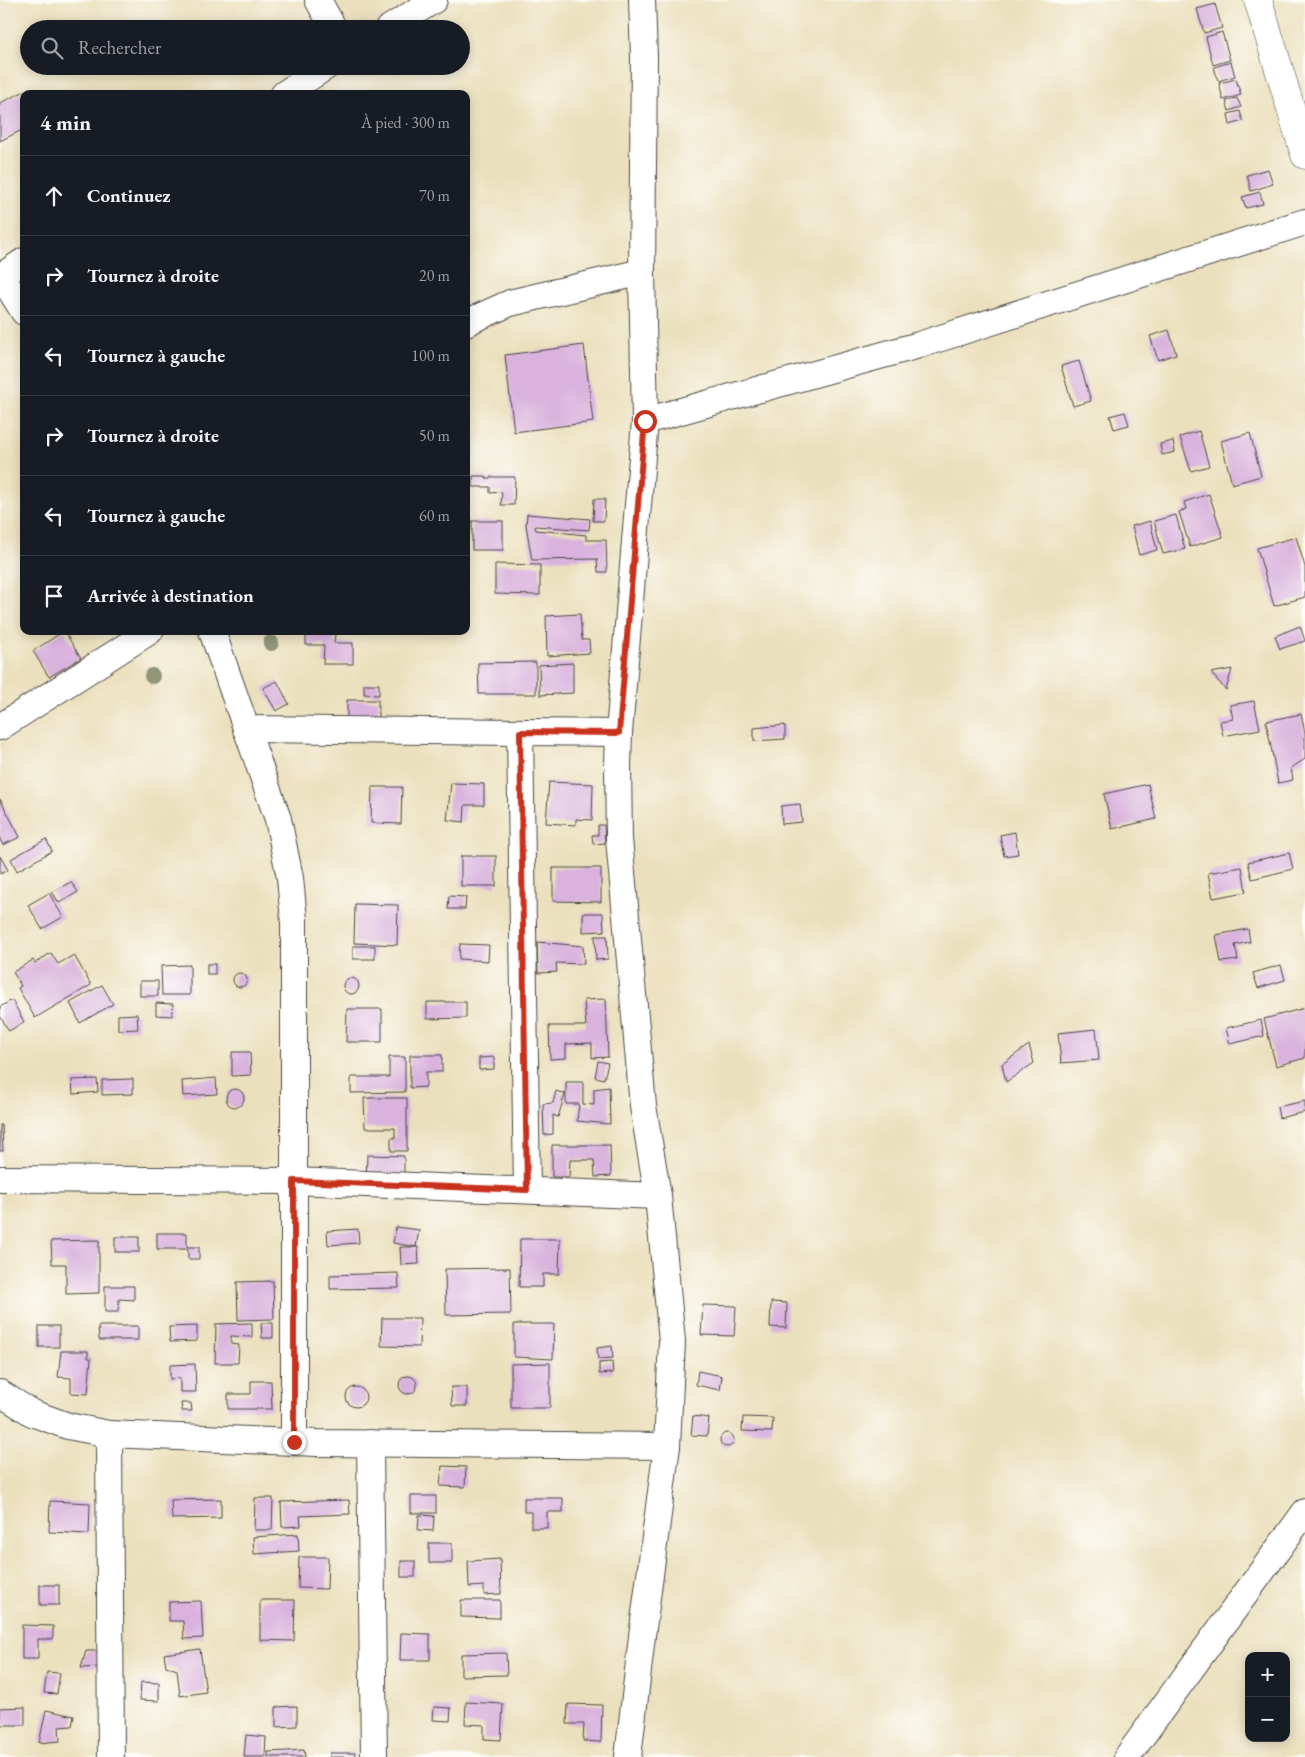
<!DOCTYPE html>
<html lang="fr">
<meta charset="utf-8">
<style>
:root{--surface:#171b24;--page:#242831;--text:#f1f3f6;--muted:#9ea1a6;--line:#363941}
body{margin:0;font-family:"EB Garamond",serif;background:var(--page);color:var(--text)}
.controls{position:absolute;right:15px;bottom:15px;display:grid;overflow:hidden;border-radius:10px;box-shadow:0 2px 12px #0003}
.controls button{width:45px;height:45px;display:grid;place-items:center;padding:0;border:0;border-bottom:1px solid var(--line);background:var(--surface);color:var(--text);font:25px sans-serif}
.stop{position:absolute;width:15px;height:15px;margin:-11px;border:4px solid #c8321e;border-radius:50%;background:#fff}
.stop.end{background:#c8321e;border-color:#fff;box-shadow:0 1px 5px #0008}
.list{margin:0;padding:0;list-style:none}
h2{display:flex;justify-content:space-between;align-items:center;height:65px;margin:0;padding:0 20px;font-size:21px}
h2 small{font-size:16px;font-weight:400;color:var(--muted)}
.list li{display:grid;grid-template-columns:32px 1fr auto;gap:15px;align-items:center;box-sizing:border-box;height:80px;padding:0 20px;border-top:1px solid var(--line)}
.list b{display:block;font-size:19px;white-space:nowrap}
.list em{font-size:16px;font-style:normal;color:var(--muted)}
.icon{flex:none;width:28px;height:28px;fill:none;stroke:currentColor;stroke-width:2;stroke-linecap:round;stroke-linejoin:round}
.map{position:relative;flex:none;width:1305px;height:1757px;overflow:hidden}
.search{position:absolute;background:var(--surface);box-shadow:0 2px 12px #0003;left:20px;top:20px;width:450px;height:55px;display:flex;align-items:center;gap:12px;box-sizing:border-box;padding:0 18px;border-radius:28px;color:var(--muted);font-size:19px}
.panel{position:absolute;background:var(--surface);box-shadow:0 2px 12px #0003;left:20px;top:90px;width:450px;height:545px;border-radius:10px}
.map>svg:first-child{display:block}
</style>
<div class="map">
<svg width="1305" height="1757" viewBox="0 0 1305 1757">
<rect width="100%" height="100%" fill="#fdfcf7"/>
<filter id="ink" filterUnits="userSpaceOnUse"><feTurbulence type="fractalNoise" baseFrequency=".02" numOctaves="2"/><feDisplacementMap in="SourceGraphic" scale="10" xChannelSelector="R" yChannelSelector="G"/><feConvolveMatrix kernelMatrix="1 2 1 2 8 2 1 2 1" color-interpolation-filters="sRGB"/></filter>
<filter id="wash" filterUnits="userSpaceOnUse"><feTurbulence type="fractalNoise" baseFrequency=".0096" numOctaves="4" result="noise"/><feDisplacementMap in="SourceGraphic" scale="20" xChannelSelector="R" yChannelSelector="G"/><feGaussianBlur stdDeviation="1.12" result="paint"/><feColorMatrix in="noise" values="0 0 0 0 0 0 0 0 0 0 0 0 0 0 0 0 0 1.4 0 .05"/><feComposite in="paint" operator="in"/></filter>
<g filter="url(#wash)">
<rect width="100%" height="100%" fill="#ebe0bd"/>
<g id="blocks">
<g fill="#d9b2dd">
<polygon points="1215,4 1222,28 1204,33 1197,9"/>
<polygon points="1222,32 1230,60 1213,65 1206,37"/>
<polygon points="1231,62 1235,76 1218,81 1214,67"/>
<polygon points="1236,79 1241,95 1223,100 1219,83"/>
<polygon points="31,88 34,94 24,94 24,129 0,141 0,103"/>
<polygon points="1237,98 1241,107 1229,111 1226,101"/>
<polygon points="1240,111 1243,121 1230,125 1228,114"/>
<polygon points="1268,169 1273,184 1251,191 1247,175"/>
<polygon points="1260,192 1263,204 1246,208 1242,197"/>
<polygon points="1169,330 1176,354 1158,360 1150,336"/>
<polygon points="584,345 593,422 514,432 505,355"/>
<polygon points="1079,361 1091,401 1073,406 1061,366"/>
<polygon points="1125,412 1129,425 1114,429 1110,416"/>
<polygon points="1199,431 1209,466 1191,471 1180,437"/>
<polygon points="1250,433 1261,476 1232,484 1221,441"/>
<polygon points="1173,441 1175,452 1162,455 1160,444"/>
<polygon points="473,476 486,476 486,478 490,478 490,477 515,477 514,505 501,505 502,492 490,493 490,487 473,487"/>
<polygon points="1209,494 1223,537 1190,547 1179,512 1186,509 1184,502"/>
<polygon points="594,499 605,499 604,521 593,521"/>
<polygon points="527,514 590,519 589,530 535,526 536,530 586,535 586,540 606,540 607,572 598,572 597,559 532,560 526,525"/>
<polygon points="1176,515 1185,549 1163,554 1154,521"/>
<rect x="472" y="521" width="31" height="29"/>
<polygon points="1150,521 1157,550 1139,555 1132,526"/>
<polygon points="1296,537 1305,567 1305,597 1274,606 1257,548"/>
<polygon points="495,564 540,565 540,595 495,594"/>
<polygon points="580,614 582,640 589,640 590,653 547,656 546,616"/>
<polygon points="1300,626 1305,641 1280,649 1275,636"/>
<polygon points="64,631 81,658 49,677 33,651"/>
<polygon points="306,633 335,634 334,643 353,643 353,664 323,664 324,645 306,645"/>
<polygon points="536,662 536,694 479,694 478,663"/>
<polygon points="573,663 573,693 540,695 539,665"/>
<polygon points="1232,669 1226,690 1211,673"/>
<polygon points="277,681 289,704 276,711 263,688"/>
<polygon points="364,684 379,684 379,695 364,694"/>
<rect x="347" y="700" width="31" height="18"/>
<polygon points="1254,701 1260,729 1223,736 1220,721 1233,719 1230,705"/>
<polygon points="1301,714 1305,733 1305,759 1291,768 1293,780 1278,783 1266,721"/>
<polygon points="785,725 785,739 754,741 754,728"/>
<polygon points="549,782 593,784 592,820 576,819 576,825 546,823"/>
<polygon points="451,783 484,784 484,805 465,805 464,822 447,820"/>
<polygon points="1148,784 1156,819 1112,829 1104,794"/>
<polygon points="372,787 402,787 401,824 371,823"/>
<polygon points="0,799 20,837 3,845 0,840"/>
<polygon points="800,804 802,822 782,824 781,806"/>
<polygon points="598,825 604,825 605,843 593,844 592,835 598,835"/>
<polygon points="1015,832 1018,854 1004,856 1000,835"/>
<polygon points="46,839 52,851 17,871 11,859"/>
<polygon points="1289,853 1293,869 1252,879 1248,862"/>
<polygon points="0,856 8,870 0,874"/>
<rect x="461" y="856" width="35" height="30"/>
<polygon points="1242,867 1246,892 1213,898 1208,873"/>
<polygon points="553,868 601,868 601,902 553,901"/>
<polygon points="71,882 78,892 59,903 52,892"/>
<polygon points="49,893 63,917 42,929 28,905"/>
<polygon points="449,896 466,897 465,909 448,909"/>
<polygon points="355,904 398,905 397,945 354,943"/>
<polygon points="583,913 603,913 604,931 583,932"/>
<polygon points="1248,929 1250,942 1235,945 1238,960 1221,962 1216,935"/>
<polygon points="595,936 607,936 608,959 596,960"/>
<polygon points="537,942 583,946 584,964 556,963 557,972 538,973"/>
<polygon points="460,944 489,945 488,961 459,959"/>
<rect x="353" y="946" width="22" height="13"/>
<polygon points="51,953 58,964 74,955 91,985 35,1018 18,988 21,986 13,972 33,960 35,963"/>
<rect x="207" y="964" width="8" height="10"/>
<polygon points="190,965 190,995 162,995 161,966"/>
<polygon points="1281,965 1285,980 1258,988 1253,973"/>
<circle cx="240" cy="980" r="7"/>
<circle cx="351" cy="986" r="8"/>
<rect x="140" y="981" width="18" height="15"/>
<polygon points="102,985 113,1004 80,1023 70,1003"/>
<polygon points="606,999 608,1057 592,1058 592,1043 566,1044 566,1058 550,1059 549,1026 586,1026 584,1000"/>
<polygon points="12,1000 24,1022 9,1031 0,1016 0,1007"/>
<polygon points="427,1002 466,1002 466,1018 427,1019"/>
<polygon points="156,1003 173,1004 172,1016 156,1015"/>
<polygon points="1305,1008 1305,1058 1276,1066 1264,1019"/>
<polygon points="347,1009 382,1009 382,1042 346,1042"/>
<polygon points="137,1014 138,1029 118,1030 118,1015"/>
<polygon points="1261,1020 1264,1036 1230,1044 1226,1028"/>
<polygon points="1096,1029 1099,1060 1061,1063 1058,1033"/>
<polygon points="1029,1045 1034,1063 1006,1082 1002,1064"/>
<polygon points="232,1052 250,1052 251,1075 232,1076"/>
<polygon points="410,1055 442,1055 442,1072 426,1072 426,1087 410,1088"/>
<polygon points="389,1057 405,1057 405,1092 351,1093 351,1077 389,1077"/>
<polygon points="494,1057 494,1069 479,1070 479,1058"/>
<polygon points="598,1061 608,1063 604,1079 595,1077"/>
<polygon points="216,1078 217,1094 183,1096 182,1081"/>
<polygon points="97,1079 98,1092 73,1094 72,1080"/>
<polygon points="133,1079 133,1094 102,1095 102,1080"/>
<polygon points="566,1082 583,1082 583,1104 594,1105 594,1089 609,1087 610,1124 577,1121 579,1104 566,1104"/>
<circle cx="235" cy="1098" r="9"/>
<polygon points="556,1091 565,1094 558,1117 553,1115 553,1134 544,1135 543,1104 553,1103"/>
<polygon points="364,1098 407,1098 407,1151 391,1151 391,1138 395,1138 395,1128 365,1128"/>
<polygon points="1305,1101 1305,1112 1279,1118 1277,1107"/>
<polygon points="0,1125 2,1125 3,1151 0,1151"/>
<polygon points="552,1145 610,1145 611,1176 595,1177 594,1160 570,1160 569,1177 552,1177"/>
<polygon points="367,1155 404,1156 404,1181 366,1181"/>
<polygon points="396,1227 419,1230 416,1247 393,1243"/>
<polygon points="358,1229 359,1243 328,1245 327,1231"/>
<polygon points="157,1233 187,1233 187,1247 199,1247 199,1259 188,1259 188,1249 157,1249"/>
<rect x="115" y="1237" width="24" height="15"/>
<polygon points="520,1239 560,1239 559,1274 543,1274 543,1287 519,1287"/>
<polygon points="99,1240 99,1293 66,1294 66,1264 52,1264 51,1241"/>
<polygon points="400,1247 418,1247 419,1264 401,1265"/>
<polygon points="510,1268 511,1314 446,1315 445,1269"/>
<polygon points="398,1273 399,1288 330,1289 330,1275"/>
<polygon points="273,1281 274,1319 238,1320 237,1282"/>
<polygon points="105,1286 134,1286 134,1300 119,1299 118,1312 105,1312"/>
<polygon points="771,1302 787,1303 786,1328 770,1327"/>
<polygon points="703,1305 736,1306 734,1336 701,1335"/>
<polygon points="382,1318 420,1318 419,1347 381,1346"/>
<polygon points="252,1323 252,1337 231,1336 231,1344 239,1345 238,1363 215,1363 216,1324"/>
<polygon points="261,1323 273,1323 273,1338 262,1338"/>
<polygon points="514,1324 554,1324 553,1359 514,1357"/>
<rect x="39" y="1326" width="20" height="21"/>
<polygon points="98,1326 138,1326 138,1340 99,1340"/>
<polygon points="197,1326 197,1341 170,1342 169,1327"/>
<polygon points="612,1346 613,1358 598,1359 597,1348"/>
<polygon points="61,1351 88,1351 88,1358 91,1358 88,1394 71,1393 71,1378 58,1377"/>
<polygon points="612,1362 613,1373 599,1374 599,1363"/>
<polygon points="550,1363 550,1408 511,1408 511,1364"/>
<polygon points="195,1364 196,1392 180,1392 180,1378 170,1379 170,1365"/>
<polygon points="698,1371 722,1376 720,1390 696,1385"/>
<circle cx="408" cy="1385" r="9"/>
<polygon points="251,1381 271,1381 272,1409 228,1409 228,1394 251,1394"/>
<polygon points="451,1387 467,1387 467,1406 452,1406"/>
<circle cx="356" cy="1397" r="10"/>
<polygon points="181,1403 191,1403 192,1411 182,1411"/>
<polygon points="693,1416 709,1418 707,1436 691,1435"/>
<polygon points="743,1417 773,1418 772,1432 742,1431"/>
<circle cx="727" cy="1440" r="7"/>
<polygon points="442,1466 466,1467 465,1487 440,1486"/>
<rect x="411" y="1496" width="25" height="17"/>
<polygon points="255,1498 273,1498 272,1530 254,1530"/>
<polygon points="524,1498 563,1498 563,1512 547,1512 547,1528 531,1528 531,1512 524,1512"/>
<polygon points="221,1499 221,1518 172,1519 171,1500"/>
<polygon points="349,1500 350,1514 300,1516 301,1526 282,1527 281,1502"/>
<polygon points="50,1501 90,1503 89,1534 49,1532"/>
<polygon points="419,1515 434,1516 433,1531 418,1530"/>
<polygon points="298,1534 299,1551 254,1554 253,1537"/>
<rect x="429" y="1543" width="23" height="20"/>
<polygon points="299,1557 328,1557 327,1589 298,1588"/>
<polygon points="500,1559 501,1594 484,1595 484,1586 469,1587 468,1561"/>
<rect x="401" y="1561" width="14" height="16"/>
<rect x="40" y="1585" width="19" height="20"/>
<polygon points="260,1600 295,1600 294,1641 260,1640"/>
<polygon points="461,1600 500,1600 500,1618 461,1617"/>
<polygon points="201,1601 203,1638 184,1639 183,1621 169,1621 169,1602"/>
<polygon points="22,1625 53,1626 53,1639 38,1639 38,1659 22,1659"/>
<polygon points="401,1633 430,1634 430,1660 400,1660"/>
<polygon points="200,1649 206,1692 180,1696 177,1670 166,1666 164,1654"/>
<polygon points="86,1651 98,1651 98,1667 81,1668"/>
<polygon points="506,1653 507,1675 461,1676 461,1654"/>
<polygon points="47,1672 60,1673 57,1694 44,1693"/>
<polygon points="141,1682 159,1683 159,1701 140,1700"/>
<polygon points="466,1702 503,1704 501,1740 484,1739 484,1725 465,1724"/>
<polygon points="568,1704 602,1705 601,1742 583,1741 584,1724 567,1724"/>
<polygon points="297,1706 297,1726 276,1727 276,1707"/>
<polygon points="25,1707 25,1725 0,1725 0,1708"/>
<polygon points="434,1707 451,1708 450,1721 433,1720"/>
<polygon points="46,1710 74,1716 72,1726 59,1727 60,1741 39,1743"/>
<polygon points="246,1735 266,1737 265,1757 244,1757"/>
<polygon points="304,1750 305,1757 268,1757 268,1752"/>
<rect x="330" y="1753" width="25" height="4"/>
</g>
</g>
</g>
<g filter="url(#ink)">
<use href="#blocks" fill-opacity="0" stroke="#484641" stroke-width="1"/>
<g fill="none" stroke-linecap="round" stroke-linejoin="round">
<g stroke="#484641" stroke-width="28">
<g id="street">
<polyline points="318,0 334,29"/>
<polyline points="388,29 434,0"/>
<polyline points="284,94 327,66"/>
<polyline points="0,274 24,312"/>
<polyline points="0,277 24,261"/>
<polyline points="466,324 472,320 510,303 642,272"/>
<polyline points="645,421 919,345 1305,222"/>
<polyline points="212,631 278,819 290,878 294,920 294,1442"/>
<polyline points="0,727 150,631"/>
<polyline points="246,729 619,733"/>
<polyline points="520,732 527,1190"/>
<polyline points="0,1179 294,1181 658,1196"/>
<polyline points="0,1393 32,1413 68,1426 109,1434 317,1443 667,1446"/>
<polyline points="109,1434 111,1757"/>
<polyline points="370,1443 374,1757"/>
<polyline points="628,1757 642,1636 667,1446 672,1341 658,1196 643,1106 619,839 618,765 619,733 645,421 642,272 644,57 642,0"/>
<polyline points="1127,1757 1305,1512"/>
</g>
</g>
<g stroke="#484641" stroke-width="29">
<polyline id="highway" points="1258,0 1305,155"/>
</g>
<use href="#street" stroke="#fff" stroke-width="26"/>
<use href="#highway" stroke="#fff" stroke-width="28"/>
</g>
<g fill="#929679">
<circle cx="271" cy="643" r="8"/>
<circle cx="152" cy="676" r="8"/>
</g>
</g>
<g fill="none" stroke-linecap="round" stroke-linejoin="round" filter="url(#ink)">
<polyline stroke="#c8321e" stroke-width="6" points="294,1442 294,1181 527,1190 520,732 619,733 645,421"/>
</g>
</svg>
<div class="controls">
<button>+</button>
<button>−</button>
</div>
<div class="stop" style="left:645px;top:421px"></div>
<div class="stop end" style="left:294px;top:1442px"></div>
<div class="search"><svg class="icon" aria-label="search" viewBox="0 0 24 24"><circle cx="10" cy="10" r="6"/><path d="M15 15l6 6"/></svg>Rechercher</div>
<section class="panel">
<h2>4 min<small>À pied · 300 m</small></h2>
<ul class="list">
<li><svg class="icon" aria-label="ahead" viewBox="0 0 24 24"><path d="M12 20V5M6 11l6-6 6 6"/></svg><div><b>Continuez</b></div><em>70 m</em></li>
<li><svg class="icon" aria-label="right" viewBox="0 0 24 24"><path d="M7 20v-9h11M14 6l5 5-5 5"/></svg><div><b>Tournez à droite</b></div><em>20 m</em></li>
<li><svg class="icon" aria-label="left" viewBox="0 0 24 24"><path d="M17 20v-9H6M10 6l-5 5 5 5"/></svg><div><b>Tournez à gauche</b></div><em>100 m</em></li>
<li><svg class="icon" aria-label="right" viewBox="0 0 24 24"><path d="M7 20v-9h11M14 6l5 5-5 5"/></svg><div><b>Tournez à droite</b></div><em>50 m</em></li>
<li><svg class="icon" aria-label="left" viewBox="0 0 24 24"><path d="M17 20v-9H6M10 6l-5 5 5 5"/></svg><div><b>Tournez à gauche</b></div><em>60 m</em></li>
<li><svg class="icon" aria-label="arrive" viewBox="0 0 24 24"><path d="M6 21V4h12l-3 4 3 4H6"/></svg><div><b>Arrivée à destination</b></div></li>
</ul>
</section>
</div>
